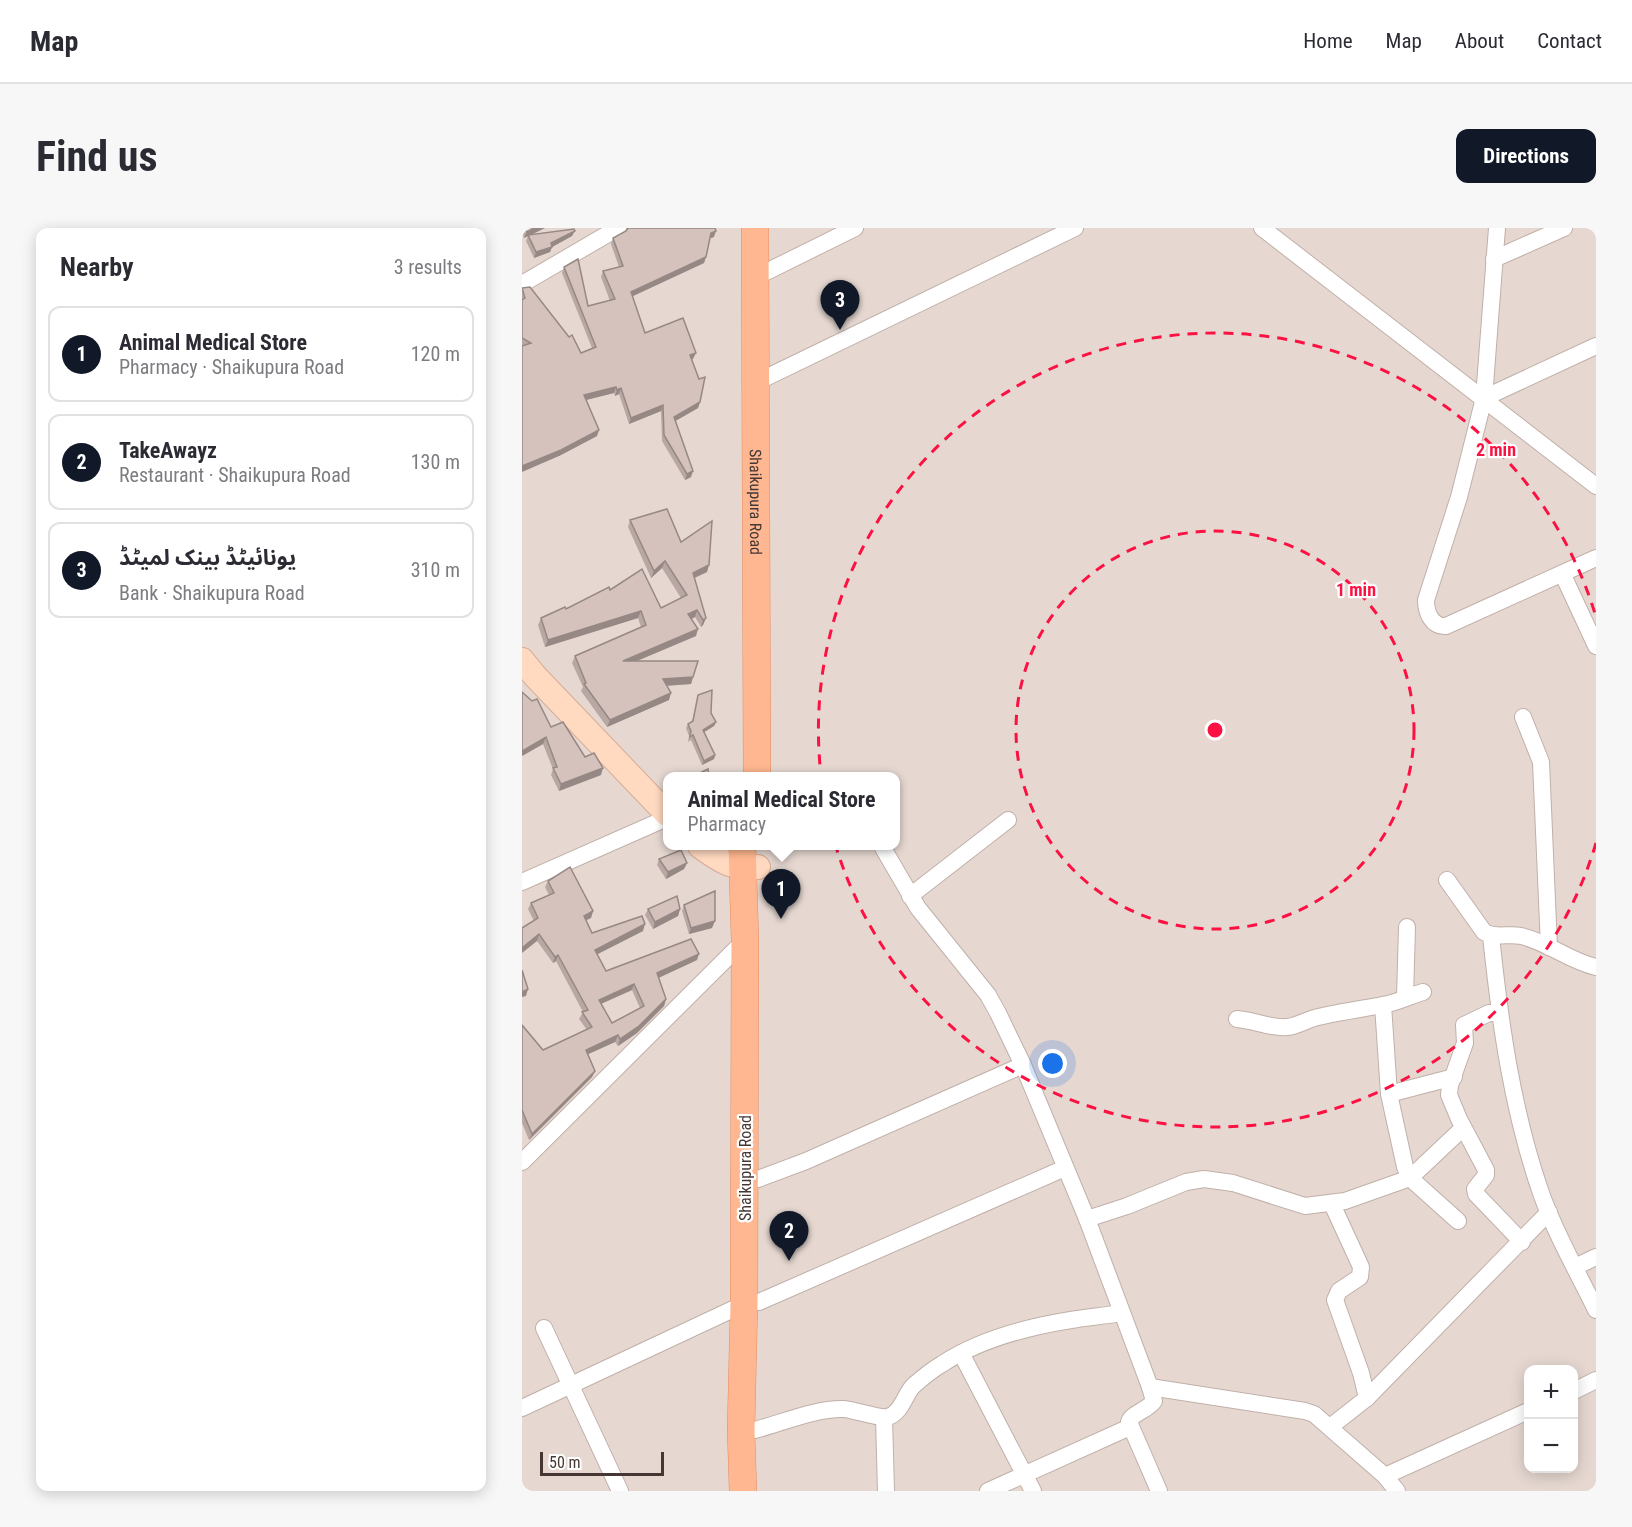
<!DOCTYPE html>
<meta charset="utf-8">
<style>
:root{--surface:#fff;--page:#f7f7f7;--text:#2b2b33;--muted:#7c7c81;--line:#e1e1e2;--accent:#111827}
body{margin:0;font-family:"Roboto Condensed","Noto Sans Arabic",sans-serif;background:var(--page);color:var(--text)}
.controls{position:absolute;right:18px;bottom:18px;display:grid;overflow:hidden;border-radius:12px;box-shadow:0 3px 15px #0003}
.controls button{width:54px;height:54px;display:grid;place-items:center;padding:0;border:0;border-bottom:2px solid var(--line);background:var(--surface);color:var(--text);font:30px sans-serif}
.scale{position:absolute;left:18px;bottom:15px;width:124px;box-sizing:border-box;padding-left:6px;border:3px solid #443734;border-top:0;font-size:16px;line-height:21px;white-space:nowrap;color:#443734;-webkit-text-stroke:4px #fff;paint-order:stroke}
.you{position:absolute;left:531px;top:836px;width:21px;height:21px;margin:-15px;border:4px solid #fff;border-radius:50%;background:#1a73e8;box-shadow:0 0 0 9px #1a73e833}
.badge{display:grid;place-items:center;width:39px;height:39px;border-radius:50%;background:var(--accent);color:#fff;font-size:20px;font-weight:700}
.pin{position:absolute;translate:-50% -50px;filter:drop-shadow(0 2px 3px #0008)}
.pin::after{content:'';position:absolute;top:32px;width:21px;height:18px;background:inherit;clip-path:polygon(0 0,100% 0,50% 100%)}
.popup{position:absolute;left:141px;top:544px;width:237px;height:78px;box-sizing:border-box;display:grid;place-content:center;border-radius:12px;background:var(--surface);filter:drop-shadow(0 2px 4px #0005);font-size:20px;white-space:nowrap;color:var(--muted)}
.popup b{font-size:22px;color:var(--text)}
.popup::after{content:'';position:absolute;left:50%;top:100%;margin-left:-12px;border:12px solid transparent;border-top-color:var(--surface)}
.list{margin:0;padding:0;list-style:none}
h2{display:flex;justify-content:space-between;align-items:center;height:78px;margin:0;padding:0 24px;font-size:26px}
h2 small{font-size:20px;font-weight:400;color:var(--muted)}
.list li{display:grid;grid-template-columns:39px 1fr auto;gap:18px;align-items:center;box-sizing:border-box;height:96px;margin:0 12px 12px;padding:0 12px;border:2px solid var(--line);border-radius:12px}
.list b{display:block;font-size:22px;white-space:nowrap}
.list p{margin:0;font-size:20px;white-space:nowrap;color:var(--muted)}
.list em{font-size:20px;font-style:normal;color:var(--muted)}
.map{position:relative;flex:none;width:1074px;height:1263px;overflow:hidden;border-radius:12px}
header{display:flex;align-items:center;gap:36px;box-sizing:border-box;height:84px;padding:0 30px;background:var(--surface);border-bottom:2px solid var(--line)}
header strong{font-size:28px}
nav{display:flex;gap:33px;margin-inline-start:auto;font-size:21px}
.intro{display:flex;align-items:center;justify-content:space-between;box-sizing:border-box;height:144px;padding:0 36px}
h1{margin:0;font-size:42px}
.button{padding:15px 27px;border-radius:12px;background:var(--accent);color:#fff;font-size:21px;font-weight:700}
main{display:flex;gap:36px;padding:0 36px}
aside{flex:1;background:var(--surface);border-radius:12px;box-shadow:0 3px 15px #0003}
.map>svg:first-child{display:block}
</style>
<header>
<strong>Map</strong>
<nav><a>Home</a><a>Map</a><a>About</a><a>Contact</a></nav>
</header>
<div class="intro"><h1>Find us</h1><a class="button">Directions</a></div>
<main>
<aside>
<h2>Nearby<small>3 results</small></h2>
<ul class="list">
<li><span class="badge">1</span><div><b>Animal Medical Store</b><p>Pharmacy · Shaikupura Road</p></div><em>120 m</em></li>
<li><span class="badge">2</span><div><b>TakeAwayz</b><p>Restaurant · Shaikupura Road</p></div><em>130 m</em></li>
<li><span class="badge">3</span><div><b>یونائیٹڈ بینک لمیٹڈ</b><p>Bank · Shaikupura Road</p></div><em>310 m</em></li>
</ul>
</aside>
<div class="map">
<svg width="1074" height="1263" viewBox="0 0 1074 1263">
<rect width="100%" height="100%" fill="#f2e8e3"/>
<path fill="#e6d8d1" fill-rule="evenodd" d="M0,0H1074V1263H0ZM145,548H373V618H145ZM1006,1142H1052V1240H1006Z"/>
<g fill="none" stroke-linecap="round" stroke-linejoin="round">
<g stroke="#c0b0a9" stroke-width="18">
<g id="street">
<polyline points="740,0 1074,258"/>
<path d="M975,0L962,170L937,269L904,372C904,385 910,399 924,398L1074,330"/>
<polyline points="972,31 1042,0"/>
<polyline points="232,50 333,0"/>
<polyline points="0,56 96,0"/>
<polyline points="233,155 553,0"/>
<polyline points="962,170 1074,118"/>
<polyline points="1041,347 1074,418"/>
<polyline points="1001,489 1019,534 1027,719"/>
<polyline points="361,620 396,680 466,767 476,785 501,837 565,991 628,1159 783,1183 792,1186 863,1248 875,1263"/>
<path d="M925,652L962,704C974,711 986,705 999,708C1026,714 1047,733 1074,739"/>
<polyline points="0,654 145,590"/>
<polyline points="388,668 486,592"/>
<path d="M969,708C978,794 990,882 1019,965C1033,1005 1055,1043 1074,1082"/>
<polyline points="883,769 885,699"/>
<polyline points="861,777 867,866 883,939 888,950 936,993"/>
<polyline points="977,785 967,785 942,797 943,815 928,857 927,867 937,891 964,942 964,947 953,961 954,966 1000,1014"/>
<path d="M715,791C731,792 750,801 765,799C776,798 786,791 796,789C817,784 839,781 861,777C874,775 888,768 901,764"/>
<polyline points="867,866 932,849"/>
<polyline points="0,934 223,712"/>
<polyline points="236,951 284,933 501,837"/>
<polyline points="810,976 839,1039 838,1049 817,1063 813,1072 839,1145 845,1170"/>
<polyline points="565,991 605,978 664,954 682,951 711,955 783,978 823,973 888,950 941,900"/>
<polyline points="1053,1039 1074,1029"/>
<polyline points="237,1074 543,940"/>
<polyline points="22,1100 98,1263"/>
<polyline points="439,1125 511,1263"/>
<path d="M628,1159L632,1173C626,1182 610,1185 607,1194L637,1263"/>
<polyline points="1052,1163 1074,1152"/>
<polyline points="0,1180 222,1076"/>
<polyline points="362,1190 364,1263"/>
<polyline points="808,1199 845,1170 1027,984"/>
<path d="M233,1202C260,1195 294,1180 322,1181C333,1182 358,1191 366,1189C380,1184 382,1168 391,1158C400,1150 410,1142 420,1136C458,1111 505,1099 549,1092C566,1089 582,1088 599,1085"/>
<polyline points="863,1248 1006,1183"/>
<polyline points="466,1263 608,1199"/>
</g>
</g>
<g stroke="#d6ac95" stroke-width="26">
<g id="secondary">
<polyline points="0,432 13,448 145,586"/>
<path d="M178,618C198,633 210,641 236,639"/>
</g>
</g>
<g stroke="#e38c60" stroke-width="28">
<g id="primary">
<path id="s1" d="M233,0L235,548"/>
<polyline points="220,618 223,712 222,1076 219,1202 221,1263"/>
</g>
</g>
<use href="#street" stroke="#fff" stroke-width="16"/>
<use href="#secondary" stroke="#ffd9c0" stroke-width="24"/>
<use href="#primary" stroke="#feb790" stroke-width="27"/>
</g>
<g fill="#b8a7a2" fill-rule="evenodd">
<polygon points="0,0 23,0 9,7 50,8 30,19 28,24 12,30 4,13 6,8 2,10 0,4"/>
<polygon points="192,9 188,10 182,35 110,68 123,105 171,131 169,132 178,174 176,180 153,193 169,249 163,252 140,213 139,183 107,196 97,166 93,168 92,165 64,172 75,208 37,228 0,117 0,60 59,125 70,120 40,45 42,39 66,78 88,73 79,49 81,43 97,39 89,16 91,10"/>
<polygon points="108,292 159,314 185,344 172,350 184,390 181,397 179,399 173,389 170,391 174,408 115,433 171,449 169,456 145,458 147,472 85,499 59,463 61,459 50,435 53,428 119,399 116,390 23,419 16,397 19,390 44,381 88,362 139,380 159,370 140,340 129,350 106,299"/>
<polygon points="176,467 189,485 194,494 192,498 182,504 193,527 192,531 180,537 169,512 166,514 167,508 164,500 166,496 170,494"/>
<polygon points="29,499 63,529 79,547 37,563 29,547 31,541 21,516 0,528"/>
<polygon points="137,631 165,635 162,641 144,651 135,637"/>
<path d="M26,653L71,683L69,690L64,692L70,705L121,703L75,726L84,743L175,732L136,750L144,771L142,778L115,805L96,818L93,814L66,826L73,843L70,849L7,912L0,895V797L21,822L65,802L57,791L61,784L34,733L31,735L15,713L12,693L6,681L9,675L27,667L23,659ZM110,762L118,780L90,795L79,776Z"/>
<polygon points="162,677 190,700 167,706 160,683"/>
<polygon points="126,681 158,681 156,688 131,701 123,687"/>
</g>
<g fill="#968884">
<polygon points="13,0 23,0 2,10 5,4"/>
<polygon points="53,3 50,8 30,19 28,24 12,30 14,24 29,15"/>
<polygon points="194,3 192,9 186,11 189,5"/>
<polygon points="184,29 182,35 107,70 109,64"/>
<polygon points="174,125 171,131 165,133 168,127"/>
<polygon points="94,159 92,165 60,173 62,167"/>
<polygon points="99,160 97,166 93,168 95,162"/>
<polygon points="178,174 176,180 150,195 152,189"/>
<polygon points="141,177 139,183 107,196 109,190"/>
<polygon points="77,202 75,208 37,228 0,244 0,238"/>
<polygon points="171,243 169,249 163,252 165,246"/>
<polygon points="143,333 140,340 129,350 132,343"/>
<polygon points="187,337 185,344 168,352 171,345"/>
<polygon points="175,382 173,389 164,393 166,386"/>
<polygon points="119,383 116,390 23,419 26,412"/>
<polygon points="184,390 181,397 179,399 181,392"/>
<polygon points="176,401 174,408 98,440 101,433"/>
<polygon points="171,449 169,456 138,458 141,451"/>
<polygon points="149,465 147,472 85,499 88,492"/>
<polygon points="194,494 192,498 179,506 181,502"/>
<polygon points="24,509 21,516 0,528 0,523"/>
<polygon points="193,527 192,531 180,537 182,533"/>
<polygon points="81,540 79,547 37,563 39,556"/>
<polygon points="165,635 162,641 144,651 146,644"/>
<polygon points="158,681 156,688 131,701 133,694"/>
<polygon points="71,683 69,690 60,694 62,688"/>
<polygon points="193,693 190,700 167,706 169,700"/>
<polygon points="123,696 121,703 70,729 73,722"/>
<polygon points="17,706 15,713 0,725 0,720"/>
<polygon points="177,726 175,732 132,752 135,745"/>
<polygon points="36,727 34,733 31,735 33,729"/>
<polygon points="112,756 110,762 74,778 77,772"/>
<polygon points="6,761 4,768 0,769 0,764"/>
<polygon points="144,771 142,778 115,805 96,818 98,811"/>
<polygon points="96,807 93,814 62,828 64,822"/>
<polygon points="73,843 70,849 7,912 10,906"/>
</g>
<g fill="#d6c2bc" stroke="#968884" stroke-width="1.5" fill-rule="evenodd">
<polygon points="3,0 13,0 5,4"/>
<polygon points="106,0 193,0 194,3 189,5 184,29 109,64 123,105 161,90 174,125 168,127 177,151 183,149 178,174 152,189 171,243 165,246 142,207 141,177 109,190 99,160 95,162 94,159 62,167 77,202 39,222 0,238 0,118 9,115 0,110 0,72 3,70 0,60 8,59 47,109 50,107 59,125 74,119 42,39 56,31 66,78 93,71 81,43 101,38 91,10 104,3"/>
<polygon points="52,1 53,3 29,15 30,19 14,24 6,7"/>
<polygon points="145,281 159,314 190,293 187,337 171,345 184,390 181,392 175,382 166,386 176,401 101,433 176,433 171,449 141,451 149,465 88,492 62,456 64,455 53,428 124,397 119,383 26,412 19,390 43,379 44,381 87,359 88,362 120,341 139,380 165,367 143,333 132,343 108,292"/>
<polygon points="190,462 189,485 194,494 181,502 193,527 182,533 171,507 168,509 169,503 166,496 171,493 176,467"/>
<polygon points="0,464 10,473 15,471 29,499 41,494 63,529 72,525 81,540 39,556 31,540 35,539 24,509 0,523"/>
<polygon points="186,541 187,549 170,549"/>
<polygon points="159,622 165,635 146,644 137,631"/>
<path d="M48,639L71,683L62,688L70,705L120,688L123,696L73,722L84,743L169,711L177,726L135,745L144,771L117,798L98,811L96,807L64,822L73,843L10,906L0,882V797L21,822L70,799L60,784L66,782L36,727L33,729L17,706L0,720V700L16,690L9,675L32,665L26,653ZM112,756L122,778L90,795L77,772Z"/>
<polygon points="193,663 193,693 169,700 162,677"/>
<polygon points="155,668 158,681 133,694 126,681"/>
<polygon points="0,742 6,761 0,764"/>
</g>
<g fill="none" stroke="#fb1243" stroke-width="3" stroke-dasharray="10 8">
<circle cx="693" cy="502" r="199"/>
<path d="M1074 615A397 397 0 1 1 1074 389"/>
</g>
<g text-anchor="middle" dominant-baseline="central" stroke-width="4.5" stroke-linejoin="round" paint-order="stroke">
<g font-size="16" fill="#443734" stroke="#fff">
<text stroke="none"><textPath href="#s1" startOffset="274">Shaikupura Road</textPath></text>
<text transform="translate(223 940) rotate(-90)">Shaikupura Road</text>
</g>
</g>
<circle cx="693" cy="502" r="9" fill="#fb1243" stroke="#fff" stroke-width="3"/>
<g font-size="18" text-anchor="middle" font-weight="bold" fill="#fb1243" stroke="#fff" stroke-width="4.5" stroke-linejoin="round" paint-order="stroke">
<text x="974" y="228">2 min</text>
<text x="834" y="368">1 min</text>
</g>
</svg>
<div class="controls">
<button>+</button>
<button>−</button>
</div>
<div class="scale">50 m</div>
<div class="you"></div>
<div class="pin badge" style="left:259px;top:691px">1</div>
<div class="popup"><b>Animal Medical Store</b>Pharmacy</div>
<div class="pin badge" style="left:267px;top:1033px">2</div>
<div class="pin badge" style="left:318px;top:102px">3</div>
</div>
</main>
